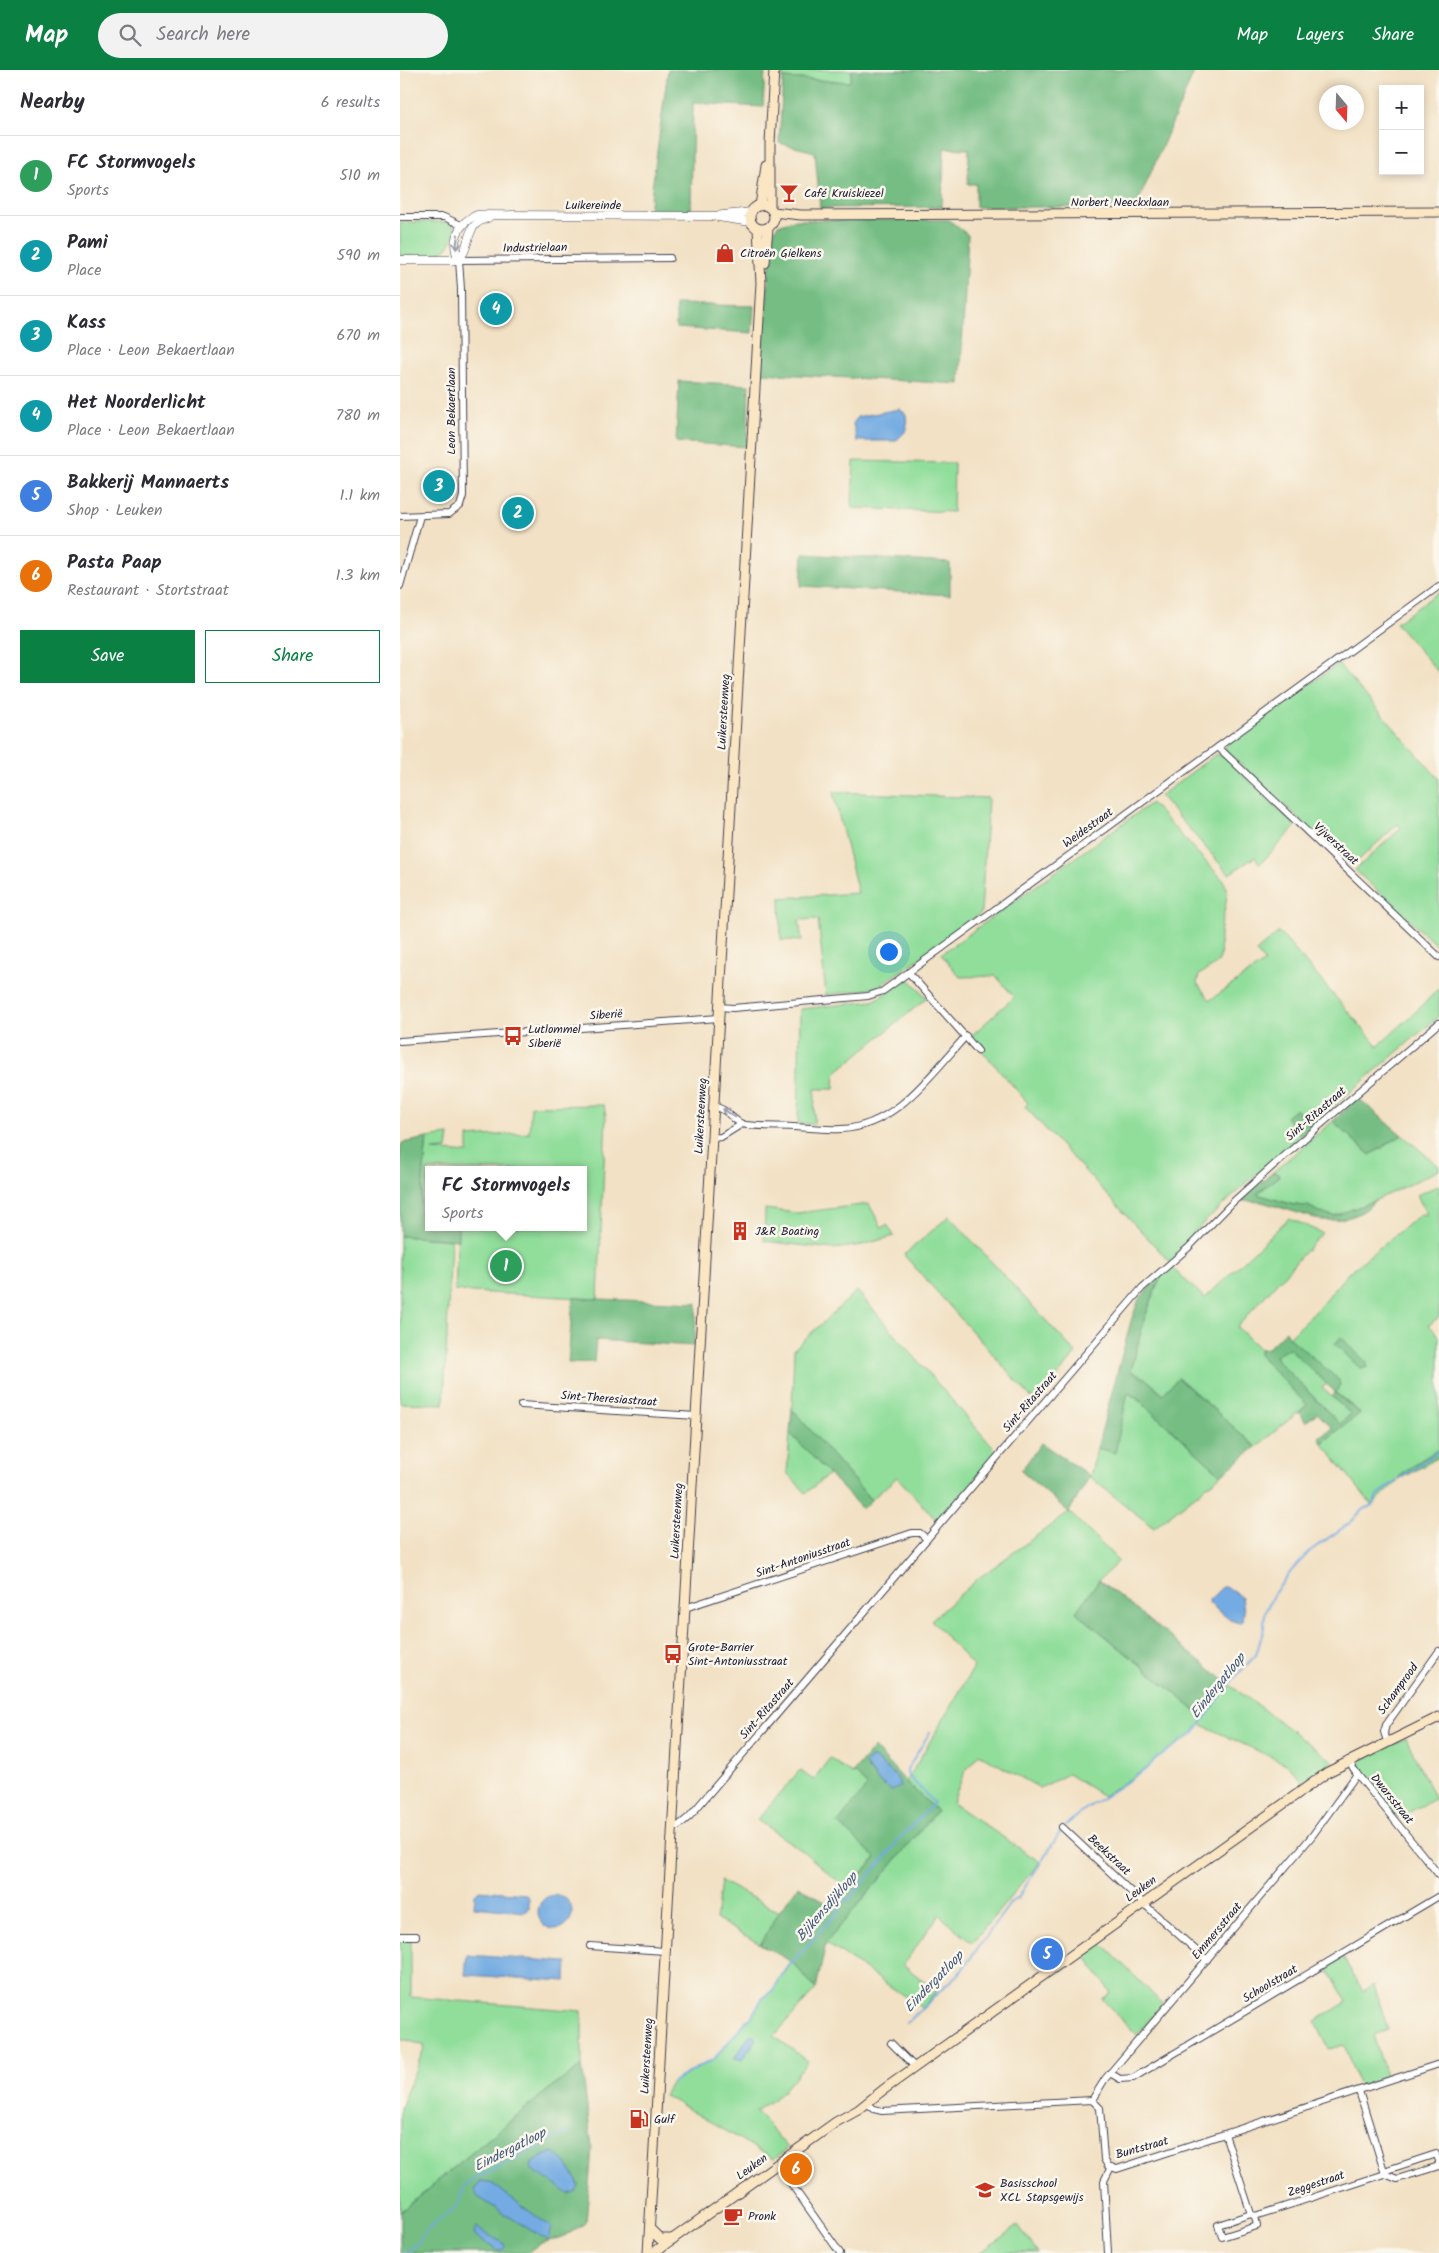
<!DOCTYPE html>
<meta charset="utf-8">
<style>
:root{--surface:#fff;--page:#f2f2f3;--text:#2b2b33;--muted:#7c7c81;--line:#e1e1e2;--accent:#0b8043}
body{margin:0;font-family:Kalam,sans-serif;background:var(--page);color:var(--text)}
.controls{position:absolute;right:15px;top:15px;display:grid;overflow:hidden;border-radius:0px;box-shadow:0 2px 8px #0003}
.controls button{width:45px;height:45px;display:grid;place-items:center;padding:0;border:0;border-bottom:1px solid var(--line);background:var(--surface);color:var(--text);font:25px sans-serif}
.compass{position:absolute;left:919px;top:15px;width:45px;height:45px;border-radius:50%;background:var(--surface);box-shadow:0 2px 8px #0003;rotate:161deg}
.you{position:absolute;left:488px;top:881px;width:18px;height:18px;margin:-12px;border:4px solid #fff;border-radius:50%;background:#1a73e8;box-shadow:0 0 0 8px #1a73e833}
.badge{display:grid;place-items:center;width:32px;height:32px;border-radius:50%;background:var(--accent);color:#fff;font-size:16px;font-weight:700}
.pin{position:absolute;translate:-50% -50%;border:2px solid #fff;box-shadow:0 1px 5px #0006}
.popup{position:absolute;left:25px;top:1096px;width:162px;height:65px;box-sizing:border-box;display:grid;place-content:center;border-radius:0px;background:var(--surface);filter:drop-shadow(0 1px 4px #0005);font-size:16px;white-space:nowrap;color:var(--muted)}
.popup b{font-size:19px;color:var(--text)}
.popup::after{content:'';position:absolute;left:50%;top:100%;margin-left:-10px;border:10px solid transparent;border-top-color:var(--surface)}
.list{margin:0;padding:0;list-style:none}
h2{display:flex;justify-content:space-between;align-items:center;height:65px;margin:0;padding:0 20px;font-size:21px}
h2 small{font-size:16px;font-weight:400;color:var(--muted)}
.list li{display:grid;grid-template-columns:32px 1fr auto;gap:15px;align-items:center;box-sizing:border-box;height:80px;padding:0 20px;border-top:1px solid var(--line)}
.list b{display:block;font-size:19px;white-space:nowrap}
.list p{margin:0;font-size:16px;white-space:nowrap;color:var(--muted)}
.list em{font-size:16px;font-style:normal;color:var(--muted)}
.actions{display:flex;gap:10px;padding:15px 20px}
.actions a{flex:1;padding:11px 0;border:1px solid var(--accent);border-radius:0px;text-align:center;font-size:18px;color:var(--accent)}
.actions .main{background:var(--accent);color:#fff}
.icon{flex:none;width:28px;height:28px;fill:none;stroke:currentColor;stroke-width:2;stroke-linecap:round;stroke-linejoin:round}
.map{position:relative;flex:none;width:1039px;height:2183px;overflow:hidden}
header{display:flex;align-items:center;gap:30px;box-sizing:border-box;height:70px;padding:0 25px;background:var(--accent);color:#fff}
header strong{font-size:24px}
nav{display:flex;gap:28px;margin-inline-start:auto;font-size:18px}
.search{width:350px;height:45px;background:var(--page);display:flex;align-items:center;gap:12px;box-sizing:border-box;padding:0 18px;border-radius:28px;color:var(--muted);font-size:19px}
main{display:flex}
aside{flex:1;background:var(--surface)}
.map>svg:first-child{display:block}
</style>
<header>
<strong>Map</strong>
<div class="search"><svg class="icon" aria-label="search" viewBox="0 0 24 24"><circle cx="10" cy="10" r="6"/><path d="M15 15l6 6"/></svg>Search here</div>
<nav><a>Map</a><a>Layers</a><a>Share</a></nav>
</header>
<main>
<aside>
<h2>Nearby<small>6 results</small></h2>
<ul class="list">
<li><span class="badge" style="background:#2e9e5b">1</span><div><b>FC Stormvogels</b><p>Sports</p></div><em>510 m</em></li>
<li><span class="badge" style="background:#0f9aa8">2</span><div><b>Pami</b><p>Place</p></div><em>590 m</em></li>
<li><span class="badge" style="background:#0f9aa8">3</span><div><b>Kass</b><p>Place · Leon Bekaertlaan</p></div><em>670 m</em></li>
<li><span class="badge" style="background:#0f9aa8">4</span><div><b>Het Noorderlicht</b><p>Place · Leon Bekaertlaan</p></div><em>780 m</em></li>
<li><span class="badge" style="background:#3f7fe0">5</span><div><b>Bakkerij Mannaerts</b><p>Shop · Leuken</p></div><em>1.1 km</em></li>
<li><span class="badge" style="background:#e8710a">6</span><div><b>Pasta Paap</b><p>Restaurant · Stortstraat</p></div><em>1.3 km</em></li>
</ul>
<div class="actions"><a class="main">Save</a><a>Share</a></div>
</aside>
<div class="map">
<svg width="1039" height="2183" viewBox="0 0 1039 2183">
<rect width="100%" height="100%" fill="#fbf7ec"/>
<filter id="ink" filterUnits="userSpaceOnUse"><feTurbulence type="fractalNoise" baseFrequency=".02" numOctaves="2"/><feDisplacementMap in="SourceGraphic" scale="10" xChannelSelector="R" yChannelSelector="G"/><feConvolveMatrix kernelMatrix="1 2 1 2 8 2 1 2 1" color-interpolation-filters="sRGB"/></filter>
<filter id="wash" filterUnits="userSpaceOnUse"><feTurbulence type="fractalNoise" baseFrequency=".0096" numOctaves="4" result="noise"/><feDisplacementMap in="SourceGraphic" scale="20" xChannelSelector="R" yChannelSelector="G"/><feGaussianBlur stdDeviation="1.12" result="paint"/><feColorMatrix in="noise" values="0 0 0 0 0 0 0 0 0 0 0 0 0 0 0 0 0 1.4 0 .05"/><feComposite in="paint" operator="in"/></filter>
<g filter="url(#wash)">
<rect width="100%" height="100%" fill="#f2e1c4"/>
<g fill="#91de9b" stroke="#5a806b">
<polygon points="383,0 452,0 451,12 383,8"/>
<path d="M0,152H49L55,157C56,163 54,166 51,172C43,189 17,186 0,186Z"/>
<polygon points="454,391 554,393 553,442 452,438"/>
<polygon points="1039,522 1039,603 996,553"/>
<polygon points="938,594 1039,709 1039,878 955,800 1001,758 998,754 951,797 826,681 825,677 828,673"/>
<polygon points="816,684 825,687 896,756 860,794 855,787 829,804 760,726"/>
<polygon points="433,722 588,728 581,843 525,885 476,918 426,925 418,849 399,850 402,871 381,870 380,828 458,823"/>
<path d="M751,733L824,811C831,830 821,846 820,865C819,872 823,885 818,892C814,897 804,901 799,905L797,913L810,930L865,892L856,882L879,862L978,976L1021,937L1039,918V946L911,1056L896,1040L886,1047L901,1066L868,1093L794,1162L771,1193L625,1037L628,1033L570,967L614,927L596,906L560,907L541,884Z"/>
<polygon points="509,909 527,928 435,1003 434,1019 415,1019 414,1054 398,1054 400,939 473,931"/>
<polygon points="204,1035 206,1048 198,1229 55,1221 58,1157 184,1157 184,1100 28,1100 28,1145 20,1144 27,1068 49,1065 47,1079 32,1080 68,1083 68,1067 129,1063 131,1036"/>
<polygon points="933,1051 970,1085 1002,1065 1039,1096 1039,1100 974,1131 934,1146 921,1143 908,1136 894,1135 856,1124 879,1106 873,1102"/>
<polygon points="1039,1115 1039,1247 1029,1255 1039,1266 1039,1379 1015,1394 972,1435 922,1373 960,1343 935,1322 940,1316 889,1267 915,1242 948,1203 1021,1144 1027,1145 1017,1125"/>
<polygon points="469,1134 482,1158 487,1154 494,1166 462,1175 433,1179 364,1171 365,1139 397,1143"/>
<polygon points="549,1146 676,1283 636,1333 504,1185"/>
<polygon points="889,1148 922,1163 837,1257 860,1279 859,1285 907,1335 856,1377 779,1308 764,1324 746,1309 731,1301 744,1250 761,1205 772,1198 805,1228"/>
<polygon points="0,1166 51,1170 44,1334 0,1333"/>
<polygon points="457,1221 598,1383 538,1452 497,1407 471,1430 392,1339 394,1279"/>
<polygon points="889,1278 927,1314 922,1318 951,1344 940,1354 877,1290 875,1286"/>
<polygon points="727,1322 741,1332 821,1405 754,1458 690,1407 697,1378 715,1382"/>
<polygon points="390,1363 429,1404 406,1423 387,1403"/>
<polygon points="669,1442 719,1491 699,1510 676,1542 805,1648 830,1615 934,1692 903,1713 888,1695 800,1654 794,1663 755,1689 749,1697 703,1726 668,1704 640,1718 579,1684 565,1701 552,1733 640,1792 572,1873 539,1845 503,1895 537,1921 522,1938 426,1873 537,1741 506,1712 574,1597 531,1550 580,1507"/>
<polygon points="1006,1668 1035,1729 997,1748 960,1703 957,1692"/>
<polygon points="430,1688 452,1704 456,1704 467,1715 476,1787 447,1819 404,1782 357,1750 400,1700 413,1710"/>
<polygon points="321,1811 379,1842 360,1874 316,1849"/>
<polygon points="11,1869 11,1927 182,1941 182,1996 148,2020 0,2142 0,2038 25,1976 0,1968 0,1870"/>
<polygon points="700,1872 763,1934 737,1965 702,1929 711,1923 684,1884"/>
<polygon points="942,1886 963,1921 974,1915 988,1960 973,1965 987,2008 959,2016 944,1975 929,1979 915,1951 947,1932 926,1896"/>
<polygon points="392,1892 416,1919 374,1966 408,1991 381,2024 356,2041 388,2078 374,2089 264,2025 272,2012 315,1989 347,1950 350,1949 362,1929 373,1920"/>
<polygon points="618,2155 638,2183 580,2183"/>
</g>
<g fill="#74bd83" stroke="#4b705f" fill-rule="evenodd">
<polygon points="268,0 365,0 363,37 293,33 291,141 249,141"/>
<polygon points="452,0 795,0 736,137 576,137 576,114 568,114 569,79 544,78 542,137 420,138 415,82 379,73 383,8 450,12"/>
<polygon points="393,150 549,150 568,165 560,314 360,303 373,162 378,155"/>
<polygon points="276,234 354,236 352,263 276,258"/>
<polygon points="279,311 349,315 347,377 276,372"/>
<polygon points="403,484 550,493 550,525 401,516"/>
<polygon points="958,1028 1002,1065 970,1085 933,1051"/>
<polygon points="896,1039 911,1056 901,1066 886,1047"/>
<polygon points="27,1068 20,1144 28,1145 28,1157 58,1157 58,1170 0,1166 0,1079 2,1073"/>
<path d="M873,1102L880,1105L857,1124L894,1135L908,1136L921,1143L934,1146L974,1131C963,1147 939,1151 921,1150L862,1132L841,1131Z"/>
<polygon points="761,1205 744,1250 731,1301 746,1309 763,1324 778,1308 856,1377 821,1405 741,1332 728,1322 715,1383 697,1378 731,1251 739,1229"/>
<polygon points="173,1228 297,1233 294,1276 196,1270 194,1292 168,1293"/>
<path d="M886,1261L889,1267L939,1310L940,1316L935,1323L960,1343L922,1373L919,1368L932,1358L917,1343L906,1352L899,1343L907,1335L859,1285L860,1279L868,1278ZM889,1278L935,1322L932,1327L951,1344L940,1354L877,1290L875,1286Z"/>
<polygon points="941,1267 966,1292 968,1297 961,1299 935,1274"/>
<polygon points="392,1339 471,1430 462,1439 390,1363"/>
<polygon points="641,1373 690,1406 669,1442 621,1401"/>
<polygon points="1039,1379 1039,1387 999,1410 999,1407 1015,1394"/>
<polygon points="699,1510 830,1615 805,1648 676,1542"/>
<path d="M474,1677L506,1712L537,1741L426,1873L416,1919L392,1892L360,1874L379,1842L398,1816L432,1836L476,1788L438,1753L467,1716L456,1704H452ZM478,1691L485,1697L492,1721L478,1711L467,1698Z"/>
<polygon points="182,1996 192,2078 186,2153 165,2166 139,2174 127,2183 0,2183 0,2142 148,2020"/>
</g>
<g fill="#73abe2" stroke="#4a668e">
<polygon points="499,339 506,344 507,360 496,371 457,371 453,354 457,347"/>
<polygon points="822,1517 827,1517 842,1527 844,1541 843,1551 839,1553 830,1550 809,1533 809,1530"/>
<polygon points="470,1688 474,1688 496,1706 501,1716 492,1721 478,1711 465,1694"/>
<polygon points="79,1820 126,1824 129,1828 129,1839 125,1842 74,1837 75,1824"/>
<circle cx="155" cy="1842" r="17"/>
<polygon points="67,1885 167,1892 166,1911 65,1905"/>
<polygon points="352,1964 357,1969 342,1990 334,1988 349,1966"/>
<path d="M154,2082C163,2089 175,2105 179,2116L176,2121L169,2124L131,2099L132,2093L143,2086Z"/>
<polygon points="81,2111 90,2112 151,2157 148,2171 78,2127 74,2120"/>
<polygon points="76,2158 103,2173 105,2176 103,2180 97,2181 74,2164"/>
</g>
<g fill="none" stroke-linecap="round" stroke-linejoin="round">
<g stroke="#73abe2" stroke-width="2">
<polyline points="665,1756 681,1742 749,1697 755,1689 794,1663 835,1607 856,1585 864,1558 865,1543 873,1525 892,1500 910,1481 951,1452 961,1441 972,1435 979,1424 990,1415 1039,1381"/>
<polyline points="507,1953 562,1900 611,1832 618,1828 661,1761"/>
<path d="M272,2012L314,1989L347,1950L350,1949L362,1929L373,1920L385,1900L417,1865L423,1856L428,1854C430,1848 433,1849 436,1844C442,1837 440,1832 450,1828L493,1778L497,1771L534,1733L507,1704V1700L530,1662"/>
<polyline points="4,2183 17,2174 27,2160 58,2135 64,2117 73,2110 168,2062"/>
</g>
</g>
</g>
<g filter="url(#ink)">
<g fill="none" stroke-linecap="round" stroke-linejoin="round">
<g stroke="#413f50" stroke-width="8">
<g id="minor">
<polyline points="0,147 44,147 61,155"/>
<polyline points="0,446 49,444 60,436 63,426 61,219 59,190 270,188"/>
<polyline points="0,516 20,446"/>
<polyline points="818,677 1039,887"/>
<polyline points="509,903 578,981"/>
<polyline points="319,937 333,938 468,926 483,921 1039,516"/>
<polyline points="0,971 319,948"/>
<path d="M314,1037C327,1038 331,1049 342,1054C350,1057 385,1056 395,1057C410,1058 426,1060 441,1059C496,1057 532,1003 566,966"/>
<polyline points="312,1068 321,1067 342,1054"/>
<polyline points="121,1335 296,1346"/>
<polyline points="285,1538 512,1463 520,1463 527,1469"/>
<polyline points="987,1671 984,1662 986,1655 1039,1581"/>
<polyline points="948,1690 957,1704 1039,1805"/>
<polyline points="272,1756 278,1756 289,1747 742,1218 788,1178 834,1131 875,1094 1039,953"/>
<polyline points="662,1757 743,1833 807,1890"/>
<polyline points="0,1866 16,1866"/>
<polyline points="190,1876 265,1881"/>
<polyline points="491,1973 515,1997"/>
<polyline points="710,2003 720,2009 733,2008 1039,1826"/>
<polyline points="692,2030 705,2009 912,1766 957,1704"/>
<polyline points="467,2033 474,2039 482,2041 692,2030 700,2038 704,2089 708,2096 717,2099 1039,1994"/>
<polyline points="825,2064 851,2144 855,2146 985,2104 959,2021"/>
<polyline points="377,2094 440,2183"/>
<polyline points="984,2101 1036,2084 1039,2095"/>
<polyline points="985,2104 997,2109 1039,2096"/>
<polyline points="851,2144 818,2155 822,2167 857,2156 855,2146"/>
<polyline points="708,2183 704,2111 711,2097"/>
</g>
</g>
<g stroke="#413f50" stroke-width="9">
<g id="tertiary">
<polyline points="318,147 351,152"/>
<polyline points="0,190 59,190"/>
<path d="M59,190C50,172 58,152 77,145L314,146L352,142"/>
<path d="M59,190C73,173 63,155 88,148"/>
</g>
</g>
<g stroke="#413f50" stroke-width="11">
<g id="secondary">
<circle cx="362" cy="147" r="12"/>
<polyline points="360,136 366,95"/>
<polyline points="370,138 370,73 374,0"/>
<polyline points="373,142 401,145 1039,142"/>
<polyline points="365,193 368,158"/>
<polyline points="250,2159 260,2169 273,2169"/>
<polyline points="248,2183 361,213 358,159"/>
<polyline points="253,2183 436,2052 458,2040 483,2020 928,1702 1039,1647"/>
</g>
</g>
<use href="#minor" stroke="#fff" stroke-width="6"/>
<use href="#tertiary" stroke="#fff" stroke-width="8"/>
<use href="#secondary" stroke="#fbe6c4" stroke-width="9"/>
</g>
<defs><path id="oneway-shaft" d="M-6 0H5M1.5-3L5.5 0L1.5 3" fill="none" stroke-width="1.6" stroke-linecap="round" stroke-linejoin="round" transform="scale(1.25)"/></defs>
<g stroke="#9c9ca7">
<use href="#oneway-shaft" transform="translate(57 172) rotate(97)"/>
<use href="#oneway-shaft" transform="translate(329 1043) rotate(-145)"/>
</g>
</g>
<defs>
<g id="bar-bare" transform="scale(1.5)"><path d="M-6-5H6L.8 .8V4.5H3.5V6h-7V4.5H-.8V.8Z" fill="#c8321e" stroke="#fbf7ec" stroke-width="2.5" paint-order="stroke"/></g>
<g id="shop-bare" transform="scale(1.5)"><path d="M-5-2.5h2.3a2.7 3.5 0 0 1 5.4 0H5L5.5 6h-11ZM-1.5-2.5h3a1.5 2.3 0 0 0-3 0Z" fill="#c8321e" stroke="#fbf7ec" stroke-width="2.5" paint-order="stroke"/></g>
<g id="bus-bare" transform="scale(1.5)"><path d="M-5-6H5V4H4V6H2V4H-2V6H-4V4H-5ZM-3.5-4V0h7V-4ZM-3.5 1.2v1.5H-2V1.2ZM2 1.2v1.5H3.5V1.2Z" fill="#c8321e" stroke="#fbf7ec" stroke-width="2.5" paint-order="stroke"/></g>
<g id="building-bare" transform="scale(1.5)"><path d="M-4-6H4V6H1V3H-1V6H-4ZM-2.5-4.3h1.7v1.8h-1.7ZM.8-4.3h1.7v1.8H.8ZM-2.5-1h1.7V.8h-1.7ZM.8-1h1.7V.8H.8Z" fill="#c8321e" stroke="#fbf7ec" stroke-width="2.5" paint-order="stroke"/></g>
<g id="fuel-bare" transform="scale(1.5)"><path d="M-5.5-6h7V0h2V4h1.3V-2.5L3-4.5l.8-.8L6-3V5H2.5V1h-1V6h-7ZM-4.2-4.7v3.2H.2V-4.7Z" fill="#c8321e" stroke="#fbf7ec" stroke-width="2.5" paint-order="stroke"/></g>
<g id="school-bare" transform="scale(1.5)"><path d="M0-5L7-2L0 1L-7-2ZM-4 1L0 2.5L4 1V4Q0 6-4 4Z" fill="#c8321e" stroke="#fbf7ec" stroke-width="2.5" paint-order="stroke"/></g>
<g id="cafe-bare" transform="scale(1.5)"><path d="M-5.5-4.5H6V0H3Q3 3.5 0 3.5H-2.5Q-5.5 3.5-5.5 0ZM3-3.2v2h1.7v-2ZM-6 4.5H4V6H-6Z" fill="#c8321e" stroke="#fbf7ec" stroke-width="2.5" paint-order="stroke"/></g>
</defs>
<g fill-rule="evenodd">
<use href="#bar-bare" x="389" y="123"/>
<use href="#shop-bare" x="325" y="183"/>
<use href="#bus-bare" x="113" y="966"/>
<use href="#building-bare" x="340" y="1161"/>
<use href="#bus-bare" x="273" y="1584"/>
<use href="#fuel-bare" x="239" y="2049"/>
<use href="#school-bare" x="585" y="2120"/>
<use href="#cafe-bare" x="333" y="2146"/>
</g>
<g text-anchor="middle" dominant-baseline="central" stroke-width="5" stroke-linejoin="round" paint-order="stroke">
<g font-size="12" fill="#22223b" stroke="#fbf7ec" text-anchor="start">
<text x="404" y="123">Café Kruiskiezel</text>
<text x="340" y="183">Citroën Gielkens</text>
<text x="128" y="959">Lutlommel<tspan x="128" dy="14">Siberië</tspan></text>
<text x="355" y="1161">J&amp;R Boating</text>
<text x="288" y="1577">Grote-Barrier<tspan x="288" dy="14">Sint-Antoniusstraat</tspan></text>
<text x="254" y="2049">Gulf</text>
<text x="600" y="2113">Basisschool<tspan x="600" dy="14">XCL Stapsgewijs</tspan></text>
<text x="348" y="2146">Pronk</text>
</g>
<g font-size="12" fill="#22223b" stroke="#fbf7ec">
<text x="720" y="132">Norbert Neeckxlaan</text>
<text x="193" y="135">Luikereinde</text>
<text transform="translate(135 178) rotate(-1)">Industrielaan</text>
<text transform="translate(51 341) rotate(-90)">Leon Bekaertlaan</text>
<text transform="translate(324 642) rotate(-87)">Luikersteenweg</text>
<text transform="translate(688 758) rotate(-36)">Weidestraat</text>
<text transform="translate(936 774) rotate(43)">Vijverstraat</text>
<text transform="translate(206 945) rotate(-4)">Siberië</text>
<text transform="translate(916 1044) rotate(-41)">Sint-Ritastraat</text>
<text transform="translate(301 1046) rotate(-87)">Luikersteenweg</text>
<text transform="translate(209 1329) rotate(4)">Sint-Theresiastraat</text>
<text transform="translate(630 1332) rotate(-49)">Sint-Ritastraat</text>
<text transform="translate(277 1451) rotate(-87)">Luikersteenweg</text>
<text transform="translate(403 1488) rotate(-19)">Sint-Antoniusstraat</text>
<text transform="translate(998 1619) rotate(-54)">Schamprood</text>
<text transform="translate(367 1639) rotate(-49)">Sint-Ritastraat</text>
<text transform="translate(992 1729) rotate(51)">Dwarsstraat</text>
<text transform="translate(709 1785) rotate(43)">Beekstraat</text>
<text transform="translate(741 1819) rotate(-36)">Leuken</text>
<text transform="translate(817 1861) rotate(-50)">Emmersstraat</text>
<text transform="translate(870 1914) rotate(-31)">Schoolstraat</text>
<text transform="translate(247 1986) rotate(-87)">Luikersteenweg</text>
<text transform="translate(742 2078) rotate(-16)">Buntstraat</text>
<text transform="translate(352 2097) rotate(-36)">Leuken</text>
<text transform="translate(916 2114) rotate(-18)">Zeggestraat</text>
</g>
<g font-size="14" font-style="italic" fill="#42597e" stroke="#fbf7ec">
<text transform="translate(818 1616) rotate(-51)">Eindergatloop</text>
<text transform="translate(427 1837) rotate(-49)">Bijkensdijkloop</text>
<text transform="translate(534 1912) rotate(-46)">Eindergatloop</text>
<text transform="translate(110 2080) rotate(-27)">Eindergatloop</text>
</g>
</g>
</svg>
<div class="controls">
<button>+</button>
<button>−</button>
</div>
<svg class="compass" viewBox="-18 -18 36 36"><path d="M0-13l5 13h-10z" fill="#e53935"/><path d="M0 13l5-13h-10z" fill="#7c7c81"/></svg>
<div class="you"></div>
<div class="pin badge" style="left:106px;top:1196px;background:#2e9e5b">1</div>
<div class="popup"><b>FC Stormvogels</b>Sports</div>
<div class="pin badge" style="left:118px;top:443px;background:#0f9aa8">2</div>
<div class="pin badge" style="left:39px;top:416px;background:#0f9aa8">3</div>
<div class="pin badge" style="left:96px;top:239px;background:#0f9aa8">4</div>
<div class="pin badge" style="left:647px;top:1884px;background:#3f7fe0">5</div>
<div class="pin badge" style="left:396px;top:2099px;background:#e8710a">6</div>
</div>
</main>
